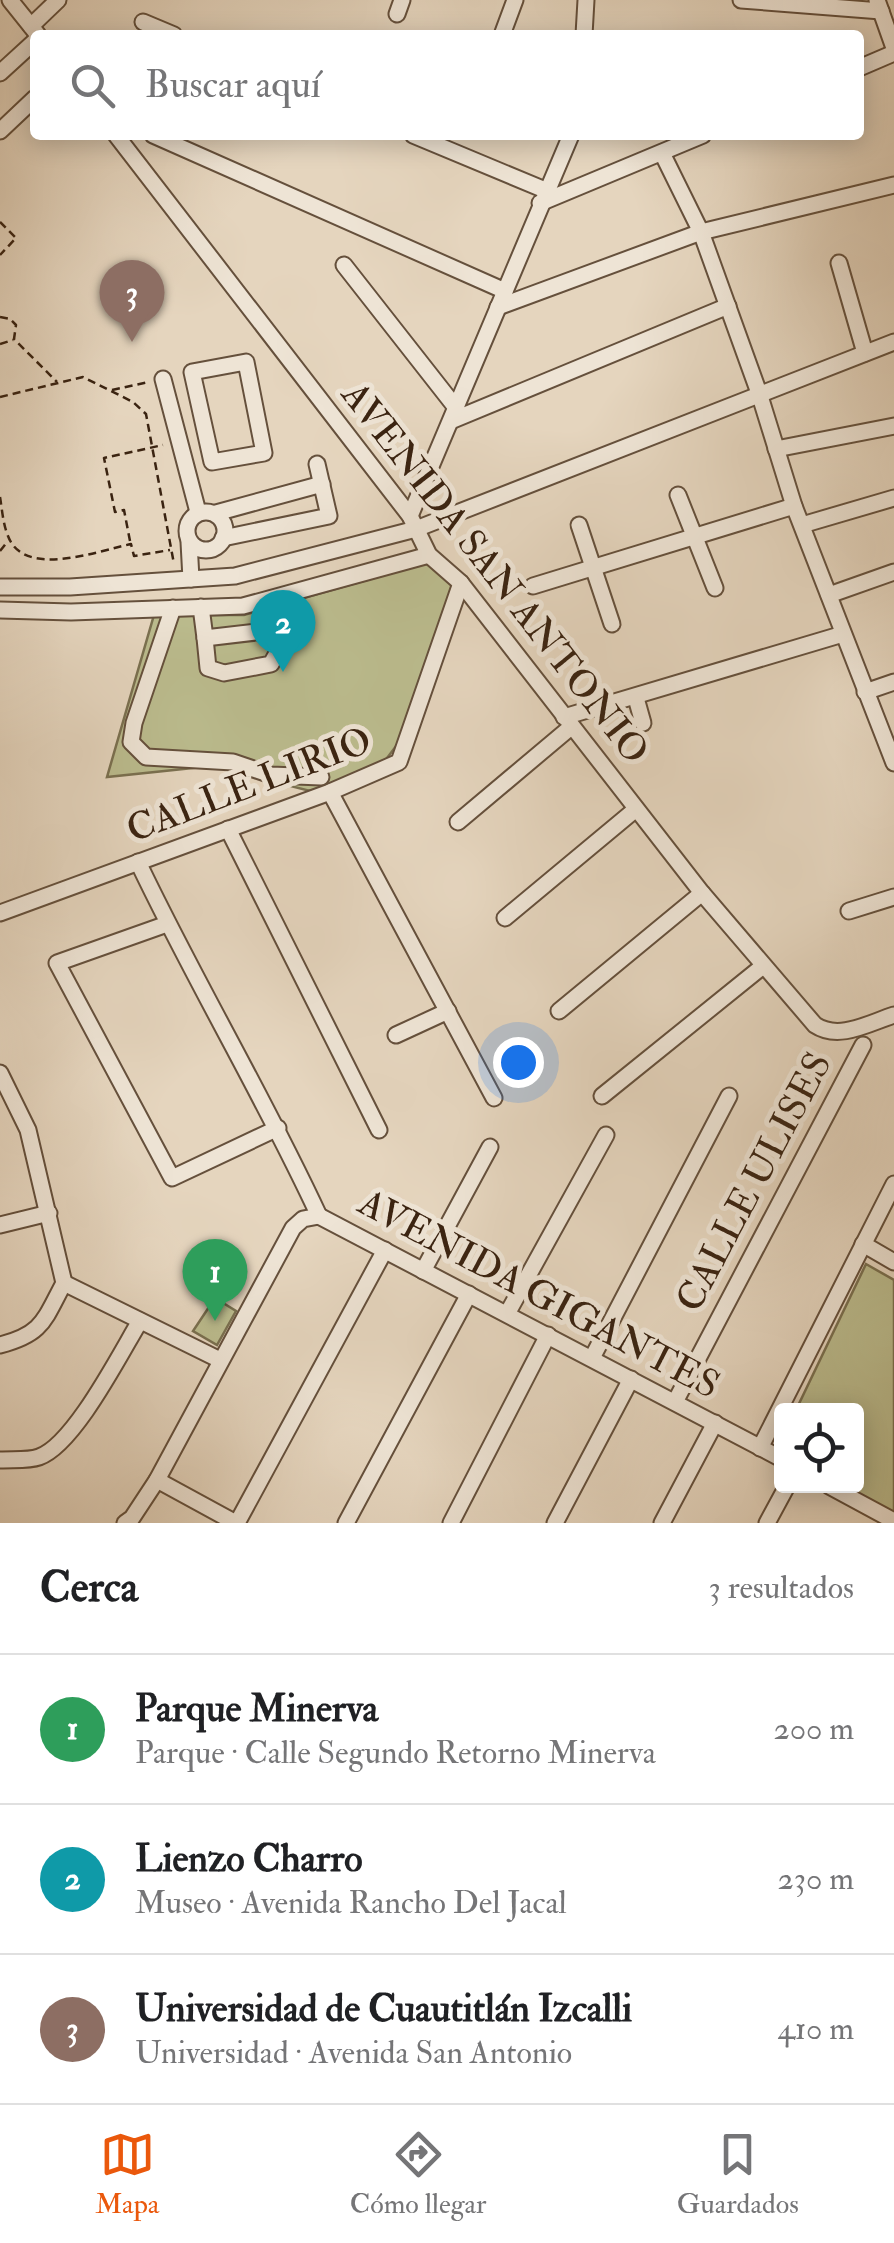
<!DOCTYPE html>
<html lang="es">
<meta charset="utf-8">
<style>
:root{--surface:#fff;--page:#f2f2f2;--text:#202124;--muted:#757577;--line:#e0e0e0;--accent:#ea580c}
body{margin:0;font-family:"IM FELL Double Pica",serif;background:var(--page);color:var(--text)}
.controls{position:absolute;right:30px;bottom:30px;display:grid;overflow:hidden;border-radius:10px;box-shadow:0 5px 25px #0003}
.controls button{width:90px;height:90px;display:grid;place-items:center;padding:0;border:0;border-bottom:2px solid var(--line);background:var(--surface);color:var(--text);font:50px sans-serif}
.you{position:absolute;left:518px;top:1062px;width:35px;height:35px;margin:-25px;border:8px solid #fff;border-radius:50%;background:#1a73e8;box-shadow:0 0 0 15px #1a73e833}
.badge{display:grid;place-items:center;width:65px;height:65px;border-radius:50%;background:var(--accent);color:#fff;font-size:32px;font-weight:700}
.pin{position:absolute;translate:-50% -82px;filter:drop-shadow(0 2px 5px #0008)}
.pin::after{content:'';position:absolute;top:52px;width:35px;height:30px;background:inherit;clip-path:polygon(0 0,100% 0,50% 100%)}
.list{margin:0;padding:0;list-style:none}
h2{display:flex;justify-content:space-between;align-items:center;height:130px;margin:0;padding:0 40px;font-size:42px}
h2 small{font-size:32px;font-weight:400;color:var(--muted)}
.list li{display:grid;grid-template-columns:65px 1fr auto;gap:30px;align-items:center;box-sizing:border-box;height:150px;padding:0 40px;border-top:2px solid var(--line)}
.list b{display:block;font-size:38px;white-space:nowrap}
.list p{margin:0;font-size:32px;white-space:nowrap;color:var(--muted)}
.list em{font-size:32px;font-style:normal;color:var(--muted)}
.icon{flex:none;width:55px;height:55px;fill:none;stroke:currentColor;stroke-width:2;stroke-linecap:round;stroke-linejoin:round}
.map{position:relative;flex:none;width:894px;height:1523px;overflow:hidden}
.search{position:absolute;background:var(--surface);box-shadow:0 5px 25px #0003;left:30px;right:30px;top:30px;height:110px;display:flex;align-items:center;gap:25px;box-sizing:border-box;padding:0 35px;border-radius:10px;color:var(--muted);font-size:38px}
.sheet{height:580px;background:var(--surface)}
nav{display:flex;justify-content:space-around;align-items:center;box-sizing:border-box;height:140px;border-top:2px solid var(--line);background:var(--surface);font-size:28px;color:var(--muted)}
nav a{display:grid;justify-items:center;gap:5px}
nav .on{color:var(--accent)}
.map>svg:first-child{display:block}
</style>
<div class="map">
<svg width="894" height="1523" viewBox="0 0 894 1523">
<rect width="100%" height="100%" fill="#e5d5be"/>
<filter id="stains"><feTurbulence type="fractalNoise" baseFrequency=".002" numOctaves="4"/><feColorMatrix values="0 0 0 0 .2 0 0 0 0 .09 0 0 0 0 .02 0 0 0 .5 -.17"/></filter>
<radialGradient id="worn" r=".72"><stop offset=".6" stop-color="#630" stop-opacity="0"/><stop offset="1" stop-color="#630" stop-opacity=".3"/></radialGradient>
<g fill="#bbbc8e" stroke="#7a7050" stroke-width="2.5">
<polygon points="430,562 457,588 409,729 381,766 318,793 212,766 107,777 154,615 244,615"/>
<polygon points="866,1264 894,1280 894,1517 836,1486 856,1486 856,1410 796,1410"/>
<polygon points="215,1298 236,1311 217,1345 193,1331"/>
</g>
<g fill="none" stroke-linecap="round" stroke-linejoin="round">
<g stroke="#65503c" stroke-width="19">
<g id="minor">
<polyline points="10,0 38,35"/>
<polyline points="741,0 881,11"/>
<polyline points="877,0 894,48"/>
<polyline points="397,14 402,0"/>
<polyline points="143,22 174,35"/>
<polyline points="31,26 58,0"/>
<polyline points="502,35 515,0"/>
<polyline points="584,35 586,0"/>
<polyline points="859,68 894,53"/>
<polyline points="0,73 35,41"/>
<polyline points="0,131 35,98"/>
<path d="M116,135L410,516L429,555L461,583L702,893L815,1025C839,1041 869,1023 894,1015"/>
<polyline points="153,135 505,291"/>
<polyline points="413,135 545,190"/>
<polyline points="662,153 701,232 759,393 794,506 894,763"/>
<polyline points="540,203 703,135"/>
<polyline points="839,263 865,353"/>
<polyline points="344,265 457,409"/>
<polyline points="498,307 701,232 894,185"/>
<polygon points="246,362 264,453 212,462 192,372"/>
<polyline points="163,379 198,512"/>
<polyline points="453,420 728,306"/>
<polyline points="776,449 894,426"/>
<polyline points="678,495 715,588"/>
<circle cx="206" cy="531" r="19"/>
<polyline points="216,513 322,484"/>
<polyline points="410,516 571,135"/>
<polyline points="579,525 612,624"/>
<polyline points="802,525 894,498"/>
<polyline points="223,538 329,516 317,464"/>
<polyline points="189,542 191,579"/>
<polyline points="533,586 794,506"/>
<polyline points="0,587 70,587 235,576 416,529 894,342"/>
<polyline points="829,595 894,572"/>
<polyline points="201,607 205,638 291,628 285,596"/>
<polyline points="173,608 134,723 131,742 146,757 233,762 271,775 321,777"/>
<polyline points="0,610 71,612 243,606 429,555"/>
<polyline points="205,638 208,668 224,673 271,664 291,628"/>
<polyline points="865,692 894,682"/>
<polyline points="636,698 643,723"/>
<polyline points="564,717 843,634"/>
<polyline points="330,792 494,1098"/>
<polyline points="458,822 571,727"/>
<polyline points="228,829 379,1130"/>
<path d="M138,862C195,982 263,1095 319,1216"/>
<polyline points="849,911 894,897"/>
<polyline points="0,913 330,792 399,762 461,583"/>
<polyline points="505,918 636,809"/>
<polyline points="167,924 57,963 172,1178 278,1128"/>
<polyline points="559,1011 702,893"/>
<polyline points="396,1035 448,1011"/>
<polyline points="0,1073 28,1130 64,1283"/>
<polyline points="602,1096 763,966"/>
<polyline points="319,1216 782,1459"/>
<polyline points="0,1225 49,1213"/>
<polyline points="863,1244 894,1262"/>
<polyline points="423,1271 490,1147"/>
<polyline points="64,1283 220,1360"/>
<polyline points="507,1314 606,1135"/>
<path d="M0,1345C43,1334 44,1320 64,1283"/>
<polyline points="592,1358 729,1096"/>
<polyline points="675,1402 863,1045"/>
<polyline points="760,1448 894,1184"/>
<path d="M0,1460C12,1459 28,1461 39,1457C74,1445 120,1354 140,1321"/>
<polyline points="157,1480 236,1523"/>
<polyline points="829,1486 894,1521"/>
<polyline points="125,1523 132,1518 157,1480 293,1228 303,1219 319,1216"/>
<polyline points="237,1523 385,1250"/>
<polyline points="346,1523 469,1294"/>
<polyline points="451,1523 548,1335"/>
<polyline points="555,1523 631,1379"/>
<polyline points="662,1523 715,1423"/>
<polyline points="767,1523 787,1486"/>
</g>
</g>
<g stroke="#3a2311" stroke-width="2.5" stroke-dasharray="8 5" stroke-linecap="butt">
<polyline points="0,222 16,238 0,255"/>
<polyline points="0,317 10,319 16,325 14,339 57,382"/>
<polyline points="0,344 13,340"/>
<polyline points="112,390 149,382"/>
<polyline points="0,397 83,377 133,402 146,414 174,564"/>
<path d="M0,497C2,509 3,524 8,536C24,579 98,551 131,544L134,556L170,550"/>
<polyline points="130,541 124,510 115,512 104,458 163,445"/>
<polyline points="0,551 8,541"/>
</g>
<use href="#minor" stroke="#eee4d5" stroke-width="15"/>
</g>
<g text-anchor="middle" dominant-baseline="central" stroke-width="10" stroke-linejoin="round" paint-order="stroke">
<g font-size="38" fill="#3a2311" stroke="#eee4d5">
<text transform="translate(495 573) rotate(52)">AVENIDA SAN ANTONIO</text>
<text transform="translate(249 785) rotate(-21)">CALLE LIRIO</text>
<text transform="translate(754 1182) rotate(-62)">CALLE ULISES</text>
<text transform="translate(539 1294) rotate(28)">AVENIDA GIGANTES</text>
</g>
</g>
<rect width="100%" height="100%" filter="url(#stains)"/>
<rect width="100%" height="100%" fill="url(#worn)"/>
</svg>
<div class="controls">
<button><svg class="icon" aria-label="locate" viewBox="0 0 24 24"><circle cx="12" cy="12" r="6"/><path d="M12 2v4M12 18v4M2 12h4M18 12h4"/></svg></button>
</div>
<div class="you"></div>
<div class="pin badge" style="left:215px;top:1321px;background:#2e9e5b">1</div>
<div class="pin badge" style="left:283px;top:672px;background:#0f9aa8">2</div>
<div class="pin badge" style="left:132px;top:342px;background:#8d6e63">3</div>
<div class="search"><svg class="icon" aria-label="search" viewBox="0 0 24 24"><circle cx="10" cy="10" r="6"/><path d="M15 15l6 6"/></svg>Buscar aquí</div>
</div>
<section class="sheet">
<h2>Cerca<small>3 resultados</small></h2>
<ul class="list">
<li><span class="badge" style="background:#2e9e5b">1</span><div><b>Parque Minerva</b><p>Parque · Calle Segundo Retorno Minerva</p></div><em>200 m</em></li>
<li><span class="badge" style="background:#0f9aa8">2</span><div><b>Lienzo Charro</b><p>Museo · Avenida Rancho Del Jacal</p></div><em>230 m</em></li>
<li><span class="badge" style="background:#8d6e63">3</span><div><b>Universidad de Cuautitlán Izcalli</b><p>Universidad · Avenida San Antonio</p></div><em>410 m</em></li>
</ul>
</section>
<nav>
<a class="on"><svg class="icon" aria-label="map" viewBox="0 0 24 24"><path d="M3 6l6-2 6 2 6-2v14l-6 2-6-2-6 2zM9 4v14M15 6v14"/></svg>Mapa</a>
<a><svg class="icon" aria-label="directions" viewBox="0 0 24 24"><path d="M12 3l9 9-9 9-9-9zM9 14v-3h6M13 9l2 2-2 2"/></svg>Cómo llegar</a>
<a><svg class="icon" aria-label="saved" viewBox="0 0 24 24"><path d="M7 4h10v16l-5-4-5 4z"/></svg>Guardados</a>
</nav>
